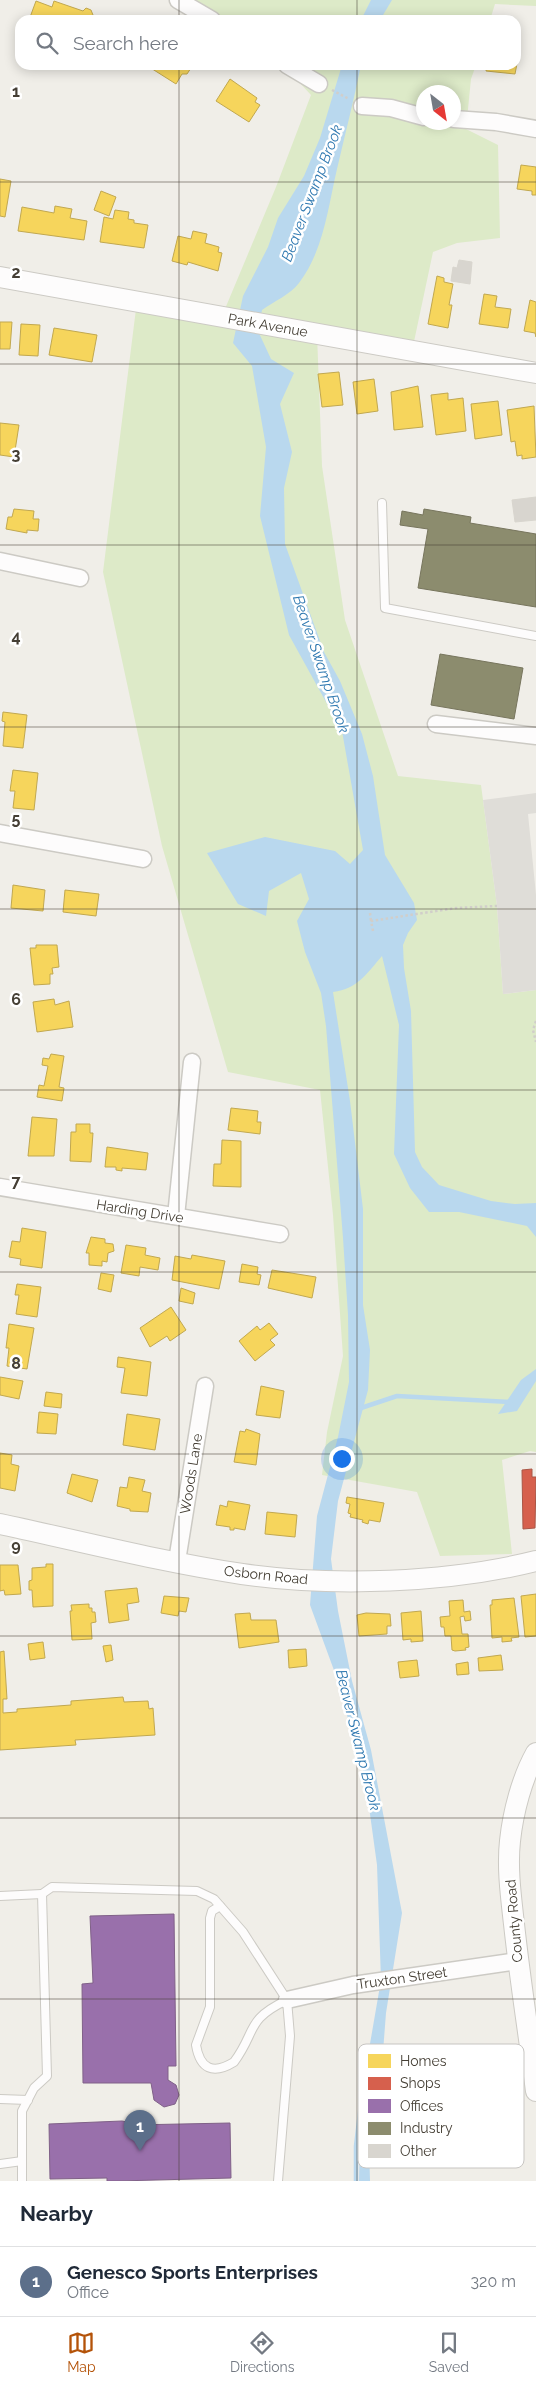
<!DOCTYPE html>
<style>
:root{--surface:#fff;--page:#f6f6f7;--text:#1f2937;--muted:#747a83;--line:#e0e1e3;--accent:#b45309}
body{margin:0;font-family:Raleway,sans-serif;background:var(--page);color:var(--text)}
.compass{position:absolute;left:416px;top:85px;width:45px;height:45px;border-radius:50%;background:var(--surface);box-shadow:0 2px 12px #0003;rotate:149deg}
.you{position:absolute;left:341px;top:1458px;width:18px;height:18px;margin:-12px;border:4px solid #fff;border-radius:50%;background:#1a73e8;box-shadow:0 0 0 8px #1a73e833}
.badge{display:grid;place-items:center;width:32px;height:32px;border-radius:50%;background:var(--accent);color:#fff;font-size:16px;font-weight:700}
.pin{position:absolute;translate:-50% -41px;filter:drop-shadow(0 1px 2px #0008)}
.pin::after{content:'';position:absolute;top:26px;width:18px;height:15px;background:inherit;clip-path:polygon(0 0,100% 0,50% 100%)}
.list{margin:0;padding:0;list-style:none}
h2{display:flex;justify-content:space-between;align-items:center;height:65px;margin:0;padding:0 20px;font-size:21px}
h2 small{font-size:16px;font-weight:400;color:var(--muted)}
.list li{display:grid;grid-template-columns:32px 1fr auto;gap:15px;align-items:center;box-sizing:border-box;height:70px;padding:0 20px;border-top:1px solid var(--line)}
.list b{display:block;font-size:19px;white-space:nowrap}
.list p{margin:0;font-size:16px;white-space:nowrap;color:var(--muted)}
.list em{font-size:16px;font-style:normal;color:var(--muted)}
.icon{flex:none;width:28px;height:28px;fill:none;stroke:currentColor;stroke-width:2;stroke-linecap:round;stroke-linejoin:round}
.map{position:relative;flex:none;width:536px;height:2181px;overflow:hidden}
.search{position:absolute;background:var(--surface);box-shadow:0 2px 12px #0003;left:15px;right:15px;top:15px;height:55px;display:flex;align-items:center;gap:12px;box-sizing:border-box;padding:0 18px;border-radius:15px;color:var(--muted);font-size:19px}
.sheet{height:135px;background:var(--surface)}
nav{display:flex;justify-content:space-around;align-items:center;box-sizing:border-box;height:70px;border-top:1px solid var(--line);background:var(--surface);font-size:14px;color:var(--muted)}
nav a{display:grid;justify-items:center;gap:2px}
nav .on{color:var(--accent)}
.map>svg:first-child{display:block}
</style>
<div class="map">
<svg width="536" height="2181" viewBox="0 0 536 2181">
<rect width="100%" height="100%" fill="#f0eee8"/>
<g fill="#ddeac8" fill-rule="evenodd">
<polygon points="178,0 536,0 536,6 495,4 490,20 212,20"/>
<path d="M283,65H476L471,79L466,129L498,145L500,238L457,243L433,252L412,351L317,334L322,466L345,620L398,776L481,785L497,906L503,994L536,990V1452L530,1451L502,1460L512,1554L440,1556L417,1492L322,1475L327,1432L343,1356L333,1215L320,1090L228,1072L162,846L103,572L137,301L222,316L276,187L311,95ZM424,92H454V122H424Z"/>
</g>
<polygon fill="#dfddd8" points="536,793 536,813 528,814 536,895 536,990 503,994 497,906 483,800"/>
<g fill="#b9d8ee">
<polygon points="371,0 392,0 380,20 361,20"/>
<path d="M342,65H361C354,100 345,134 337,169C328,207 324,250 299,283C291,294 273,302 262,310L258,331L271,359L294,373L280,404L292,452L284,488L285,544L324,652L340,681L362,734L373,776L385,855L414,903L417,920L408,933L403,945L404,968L411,1011L415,1152L422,1167L439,1185L491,1201L515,1204L536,1203V1237L527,1226L459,1212H429L410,1188L394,1154L399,1025L382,956C367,973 358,989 333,992L350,1101L363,1209V1305L370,1350L368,1390L338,1501L331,1559L338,1611L352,1681L371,1750L402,1913L386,2013L381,2078L369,2145L370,2181H359L361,2096L381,1980L377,1865L365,1778L335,1673L310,1605L317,1516L338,1437L349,1382L348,1315L343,1238L326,1026L321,993L305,952L297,921L309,899L301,873L269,891L266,916L238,904L207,853L265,837L335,851L350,864L363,850L342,731L289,635L260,516L266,447L252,366L233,343L243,296L268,247L278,218L304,176L320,138Z"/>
<polygon points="536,1369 536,1381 517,1411 498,1414 521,1380"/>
</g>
<g fill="#f6d55c" stroke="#c1a850">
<polygon points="36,1 52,7 54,1 83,11 86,8 91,10 93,15 92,20 29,20"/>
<polygon points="516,52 519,53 515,74 486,71 487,65 516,65"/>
<polygon points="146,65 193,65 187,74 182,74 176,84"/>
<polygon points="230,79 257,98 255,102 260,105 249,122 216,101"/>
<polygon points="521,165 536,167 536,195 532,195 532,191 517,189"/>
<polygon points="0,179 11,181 5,217 0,216"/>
<polygon points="101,191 116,197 109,216 94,210"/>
<polygon points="55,206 72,209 70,218 87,221 84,240 18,231 22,207 54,213"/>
<polygon points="115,210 129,212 128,219 134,220 134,223 148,225 144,248 100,242 104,217 113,219"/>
<polygon points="193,231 207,234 205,243 219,247 218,252 222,253 218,271 188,262 187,265 172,261 178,236 191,239"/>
<polygon points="437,276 444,278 444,282 453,284 449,305 452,305 448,328 428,324"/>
<polygon points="484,294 497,296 495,307 511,309 508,328 479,324"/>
<polygon points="530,300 536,302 536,337 535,333 524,331"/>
<polygon points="0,322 12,322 10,349 0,349"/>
<polygon points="21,324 40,325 38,356 19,355"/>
<polygon points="54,328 97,335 92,362 49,355"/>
<polygon points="339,372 343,405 322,407 318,374"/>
<polygon points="374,379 378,411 357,414 353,382"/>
<polygon points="418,386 423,427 394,430 391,392"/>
<polygon points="448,393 448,400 463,398 466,431 436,435 431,395"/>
<polygon points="498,401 502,435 475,439 471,404"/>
<polygon points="534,406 536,457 522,459 522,455 517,456 515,441 511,442 507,410"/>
<polygon points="0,423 19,425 14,457 0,455"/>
<polygon points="14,509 34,511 33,519 39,519 38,531 27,530 27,533 6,529 8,517 12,517"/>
<polygon points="3,712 27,715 23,748 3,746 5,722 2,721"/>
<polygon points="13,770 38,773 34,810 13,808 15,791 10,791"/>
<polygon points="13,885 45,890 43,911 11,908"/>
<polygon points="65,890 99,894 96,916 63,912"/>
<polygon points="36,945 57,945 59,967 52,968 53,974 50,974 50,984 34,985 30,948 36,948"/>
<polygon points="54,999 55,1005 69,1001 73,1027 37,1032 33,1002"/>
<polygon points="51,1054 64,1056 59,1087 64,1088 62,1101 37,1097 39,1085 44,1086 48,1066 42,1065 43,1058 49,1059"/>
<polygon points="231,1108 258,1111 257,1122 261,1122 260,1134 228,1130"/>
<polygon points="32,1117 57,1119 54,1156 28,1156"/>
<polygon points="76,1124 90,1124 90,1133 93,1133 91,1162 70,1161 71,1132 76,1132"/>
<polygon points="222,1140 241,1141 241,1187 213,1186 214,1164 221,1164"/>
<polygon points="107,1147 148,1153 146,1170 122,1168 122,1171 116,1170 116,1167 105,1167"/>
<polygon points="22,1228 46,1232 42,1268 20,1265 21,1259 9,1257 12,1241 20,1242"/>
<polygon points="91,1237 105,1239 105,1243 113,1244 114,1251 108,1253 107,1262 102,1261 102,1266 89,1265 89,1253 86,1253"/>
<polygon points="126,1245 146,1248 145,1255 160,1258 158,1270 140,1267 139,1276 121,1273"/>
<polygon points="192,1255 225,1261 219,1289 172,1280 175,1256 191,1259"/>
<polygon points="242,1264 258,1267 257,1274 261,1275 259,1285 239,1282"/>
<polygon points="272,1270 316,1277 312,1298 268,1288"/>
<polygon points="101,1273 114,1275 111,1292 98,1289"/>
<polygon points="17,1284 41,1287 37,1317 16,1314 19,1295 15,1295"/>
<polygon points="181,1288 195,1293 193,1304 179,1301"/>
<polygon points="171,1307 186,1330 170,1341 167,1336 150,1347 140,1328"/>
<polygon points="269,1323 278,1334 270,1340 275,1345 255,1361 239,1341 257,1326 260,1330"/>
<polygon points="9,1324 34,1328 27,1369 7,1366 9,1348 6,1348"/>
<polygon points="118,1357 151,1362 147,1396 121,1393 125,1368 117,1367"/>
<polygon points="0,1377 23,1381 19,1399 0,1395"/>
<polygon points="261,1386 284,1391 280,1418 256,1415"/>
<polygon points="46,1392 62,1394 61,1408 44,1406"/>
<polygon points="39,1412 58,1414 56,1434 37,1433"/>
<polygon points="127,1414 160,1419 155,1450 123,1445"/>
<polygon points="246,1429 260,1434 256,1465 234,1462 240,1431 245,1432"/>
<polygon points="0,1453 12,1455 11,1464 19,1466 15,1491 0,1488"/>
<polygon points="72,1474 98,1480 92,1502 67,1493"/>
<polygon points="129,1477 145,1480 142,1491 151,1493 148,1512 130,1511 130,1509 117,1506 120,1487 127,1488"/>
<polygon points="347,1497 384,1503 380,1522 369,1520 368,1524 362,1522 363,1520 350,1517 351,1514 348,1513 350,1504 346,1503"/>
<polygon points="228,1501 250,1505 245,1530 234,1528 234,1530 230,1530 230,1527 216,1525 220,1505 227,1507"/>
<polygon points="267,1512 297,1515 295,1537 265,1534"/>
<polygon points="46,1564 53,1564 53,1606 33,1607 32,1590 29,1590 29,1581 32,1580 32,1568 46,1567"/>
<polygon points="0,1565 18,1565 21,1594 5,1595 4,1590 0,1591"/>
<polygon points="137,1588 139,1602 127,1604 129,1620 109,1623 105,1591"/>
<polygon points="536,1594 536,1636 525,1637 521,1596"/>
<polygon points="164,1596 189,1598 186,1612 179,1611 178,1616 161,1613"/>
<polygon points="514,1598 519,1637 511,1638 512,1641 502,1642 502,1637 492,1638 490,1605 492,1605 492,1600"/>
<polygon points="463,1600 464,1612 470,1611 471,1620 465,1621 464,1616 460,1617 462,1634 468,1634 469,1647 465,1648 466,1650 455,1651 452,1650 451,1636 445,1636 444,1627 441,1627 440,1617 450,1616 449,1601"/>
<polygon points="89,1604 89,1608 92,1608 92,1612 95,1612 96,1622 91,1623 92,1639 72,1640 70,1611 72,1611 71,1605"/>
<polygon points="421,1611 423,1641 411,1642 411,1639 403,1640 401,1613"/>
<polygon points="250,1613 251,1620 276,1620 279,1642 239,1648 235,1614"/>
<polygon points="366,1613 390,1614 391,1626 387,1626 387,1634 359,1636 357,1615"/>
<polygon points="43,1642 45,1658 30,1660 28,1644"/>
<polygon points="111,1645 113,1660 106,1662 103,1646"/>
<polygon points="306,1649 307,1666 289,1668 288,1650"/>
<polygon points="4,1651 7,1699 3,1699 3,1713 17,1712 17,1709 71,1705 71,1701 123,1697 124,1702 148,1701 149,1709 153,1708 155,1735 75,1740 76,1745 0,1750 0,1652"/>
<polygon points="501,1655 503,1670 479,1671 478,1658"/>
<polygon points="417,1660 419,1676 400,1678 398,1662"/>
<polygon points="468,1662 469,1674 457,1675 456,1664"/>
</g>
<polygon fill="#d6604d" stroke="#aa5646" points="532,1469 532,1477 536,1477 535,1528 523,1529 522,1470"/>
<g fill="#9970ab" stroke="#806188">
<polygon points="174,1914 176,2066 168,2066 168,2080 176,2085 179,2095 175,2104 164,2107 154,2100 151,2083 83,2083 82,1984 93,1983 90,1916"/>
<polygon points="122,2121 132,2123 132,2125 230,2123 231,2178 118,2181 107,2181 107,2178 50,2179 49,2124"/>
</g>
<g fill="#8c8c6e" stroke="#77755d">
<polygon points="424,509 471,517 470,523 536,534 536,607 418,588 428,529 400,525 402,511 423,515"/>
<polygon points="440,654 523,668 514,719 431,705"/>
</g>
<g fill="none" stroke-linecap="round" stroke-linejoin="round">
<g stroke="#b9d8ee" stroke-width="4.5">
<polyline points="358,1409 397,1396 510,1402"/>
<polyline points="356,2181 356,2146 364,2078"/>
</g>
</g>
<g fill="#d8d5cf" stroke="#d8d5ce">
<polygon points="459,260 472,262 470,284 451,281 453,267 457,268"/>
<polygon points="536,497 536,520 515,522 512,500"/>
</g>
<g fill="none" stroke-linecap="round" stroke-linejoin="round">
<g stroke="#cccac4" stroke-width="10">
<g id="service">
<polyline points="382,503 385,608 536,636"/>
<polyline points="0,1896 42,1894"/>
<path d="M220,1906L212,1911L210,1918V2007L196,2045C200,2069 213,2075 234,2062C257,2031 245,2020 287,2000"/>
<polyline points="0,2099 28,2100"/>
<polyline points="0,2164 22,2161"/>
<polyline points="22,2181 22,2111 34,2088 47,2076 42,1894 52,1887 197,1891 214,1899 243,1932 287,2000 290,2036 278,2181"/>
</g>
</g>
<g stroke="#cccac4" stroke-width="19">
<g id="minor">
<polyline points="178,0 212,20"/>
<polyline points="287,65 319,84"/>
<polyline points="362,106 391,108 424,117"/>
<polyline points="454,119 496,122 536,129"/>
<polyline points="0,561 80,578"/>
<polyline points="436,724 536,736"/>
<polyline points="0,833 143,859"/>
<polyline points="0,1187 280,1234"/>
<polyline points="176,1216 192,1062"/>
<polyline points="177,1561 205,1386"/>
<polyline points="287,2000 353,1985 518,1961"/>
</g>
</g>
<g stroke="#cccac4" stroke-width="22">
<g id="tertiary">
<polyline points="0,277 536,373"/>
<path d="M0,1524C80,1541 161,1562 242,1574C331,1587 449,1583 536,1561"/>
<path d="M536,1753C522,1778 513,1812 510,1841C507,1868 511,1897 514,1924C520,1980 529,2036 536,2091"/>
</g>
</g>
<g stroke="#d1ceca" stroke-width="2.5" stroke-dasharray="2.5 2.5" stroke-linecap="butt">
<polyline points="332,90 349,99"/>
<polyline points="370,913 371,921"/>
<polyline points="373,931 371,921 456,908 497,906"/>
<polyline points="536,1021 533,1030 536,1042"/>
</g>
<use href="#service" stroke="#fdfcfc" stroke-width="8"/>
<use href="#minor" stroke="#fdfcfc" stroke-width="16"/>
<use href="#tertiary" stroke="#fdfcfc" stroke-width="20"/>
</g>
<path fill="none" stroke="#453f35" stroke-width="1" stroke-opacity="0.55" d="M179,0V20M357,0V20M179,65V2181M357,65V2181M0,182H536M0,364H536M0,545H536M0,727H536M0,909H536M0,1090H536M0,1272H536M0,1454H536M0,1636H536M0,1818H536M0,1999H536"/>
<g text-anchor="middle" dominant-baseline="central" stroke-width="5" stroke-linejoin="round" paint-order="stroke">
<g font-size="14" fill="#453f35" stroke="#fff">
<text transform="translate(268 325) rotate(10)">Park Avenue</text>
<text transform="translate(140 1211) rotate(9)">Harding Drive</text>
<text transform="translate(191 1474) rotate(-81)">Woods Lane</text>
<text transform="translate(266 1575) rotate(6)">Osborn Road</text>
<text transform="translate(514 1921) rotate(-95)">County Road</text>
<text transform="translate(402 1978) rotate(-8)">Truxton Street</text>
</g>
<g font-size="15" font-style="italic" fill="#2e78b0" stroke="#fff">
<text transform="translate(312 193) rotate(-69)">Beaver Swamp Brook</text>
<text transform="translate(321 664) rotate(71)">Beaver Swamp Brook</text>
<text transform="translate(358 1740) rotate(76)">Beaver Swamp Brook</text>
</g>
</g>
<rect x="358" y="2044" width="166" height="124" rx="8" fill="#fff" stroke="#c7c5c2" stroke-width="1"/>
<rect x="368" y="2054" width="23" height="14" fill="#f6d55c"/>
<rect x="368" y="2077" width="23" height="13" fill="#d6604d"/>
<rect x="368" y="2099" width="23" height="14" fill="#9970ab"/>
<rect x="368" y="2122" width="23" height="13" fill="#8c8c6e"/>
<rect x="368" y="2144" width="23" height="14" fill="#d8d5cf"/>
<g font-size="14" fill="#453f35">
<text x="400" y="2066">Homes</text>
<text x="400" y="2088">Shops</text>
<text x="400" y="2111">Offices</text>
<text x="400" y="2133">Industry</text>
<text x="400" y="2156">Other</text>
</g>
<g font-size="16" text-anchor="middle" font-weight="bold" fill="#453f35" stroke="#fff" stroke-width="5" stroke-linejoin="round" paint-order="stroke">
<text x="16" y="97">1</text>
<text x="16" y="278">2</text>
<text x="16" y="460">3</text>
<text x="16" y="642">4</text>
<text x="16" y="824">5</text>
<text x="16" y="1005">6</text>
<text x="16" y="1187">7</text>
<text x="16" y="1369">8</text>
<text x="16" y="1551">9</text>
</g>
</svg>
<svg class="compass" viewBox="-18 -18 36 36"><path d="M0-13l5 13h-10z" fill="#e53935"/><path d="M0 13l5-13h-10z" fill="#747a83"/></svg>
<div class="you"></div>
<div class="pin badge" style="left:140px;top:2151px;background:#5c6f8a">1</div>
<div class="search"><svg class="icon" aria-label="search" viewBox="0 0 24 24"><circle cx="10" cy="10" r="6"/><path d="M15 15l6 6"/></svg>Search here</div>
</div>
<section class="sheet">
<h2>Nearby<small></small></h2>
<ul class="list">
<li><span class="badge" style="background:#5c6f8a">1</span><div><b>Genesco Sports Enterprises</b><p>Office</p></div><em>320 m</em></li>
</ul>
</section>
<nav>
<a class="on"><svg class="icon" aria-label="map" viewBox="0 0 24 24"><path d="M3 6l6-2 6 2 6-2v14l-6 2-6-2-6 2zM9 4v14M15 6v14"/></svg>Map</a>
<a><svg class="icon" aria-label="directions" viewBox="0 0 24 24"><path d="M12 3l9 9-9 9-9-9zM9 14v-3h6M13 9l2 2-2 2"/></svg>Directions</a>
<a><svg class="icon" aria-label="saved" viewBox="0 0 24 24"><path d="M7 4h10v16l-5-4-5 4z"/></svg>Saved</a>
</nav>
